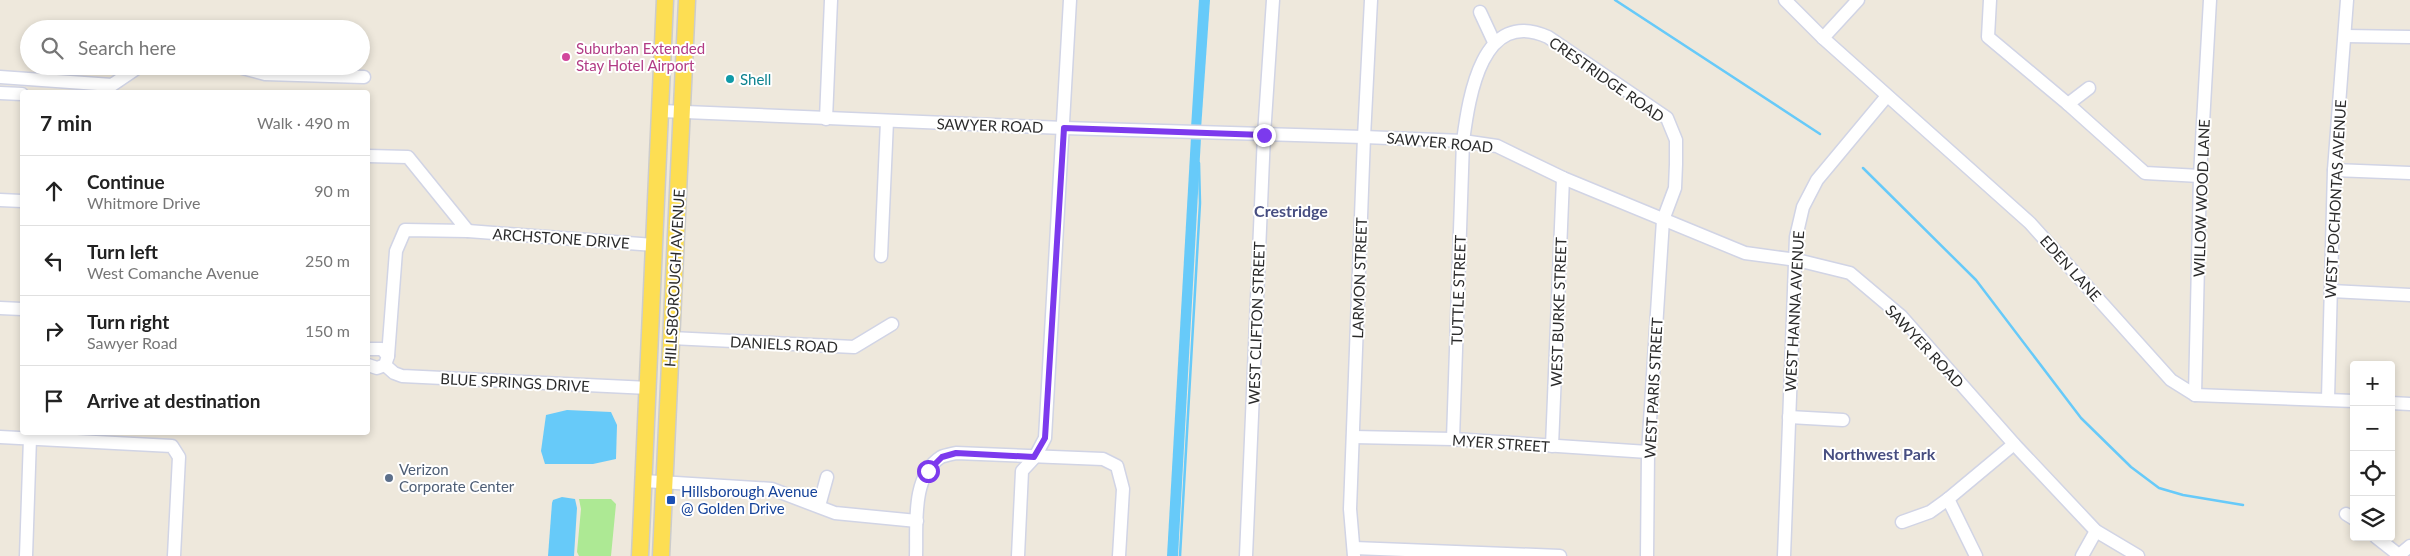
<!DOCTYPE html>
<meta charset="utf-8">
<style>
:root{--surface:#fff;--page:#f2f2f2;--text:#222;--muted:#767676;--line:#e0e0e0}
body{margin:0;font-family:Lato,sans-serif;background:var(--page);color:var(--text)}
.controls{position:absolute;right:15px;bottom:15px;display:grid;overflow:hidden;border-radius:5px;box-shadow:0 2px 8px #0003}
.controls button{width:45px;height:45px;display:grid;place-items:center;padding:0;border:0;border-bottom:1px solid var(--line);background:var(--surface);color:var(--text);font:25px sans-serif}
.stop{position:absolute;width:15px;height:15px;margin:-11px;border:4px solid #7c3aed;border-radius:50%;background:#fff}
.stop.end{background:#7c3aed;border-color:#fff;box-shadow:0 1px 5px #0008}
.list{margin:0;padding:0;list-style:none}
h2{display:flex;justify-content:space-between;align-items:center;height:65px;margin:0;padding:0 20px;font-size:21px}
h2 small{font-size:16px;font-weight:400;color:var(--muted)}
.list li{display:grid;grid-template-columns:32px 1fr auto;gap:15px;align-items:center;box-sizing:border-box;height:70px;padding:0 20px;border-top:1px solid var(--line)}
.list b{display:block;font-size:19px;white-space:nowrap}
.list p{margin:0;font-size:16px;white-space:nowrap;color:var(--muted)}
.list em{font-size:16px;font-style:normal;color:var(--muted)}
.icon{flex:none;width:28px;height:28px;fill:none;stroke:currentColor;stroke-width:2;stroke-linecap:round;stroke-linejoin:round}
.map{position:relative;flex:none;width:2410px;height:556px;overflow:hidden}
.search{position:absolute;background:var(--surface);box-shadow:0 2px 8px #0003;left:20px;top:20px;width:350px;height:55px;display:flex;align-items:center;gap:12px;box-sizing:border-box;padding:0 18px;border-radius:28px;color:var(--muted);font-size:19px}
.panel{position:absolute;background:var(--surface);box-shadow:0 2px 8px #0003;left:20px;top:90px;width:350px;height:345px;border-radius:5px}
.map>svg:first-child{display:block}
</style>
<div class="map">
<svg width="2410" height="556" viewBox="0 0 2410 556">
<rect width="100%" height="100%" fill="#eee8dc"/>
<polygon fill="#ade994" points="579,499 611,499 616,504 611,556 579,556 577,552 581,509"/>
<g fill="#67caf9">
<polygon points="1199,0 1210,0 1201,129 1191,128"/>
<polygon points="1191,137 1201,138 1178,556 1167,556"/>
<polygon points="567,410 611,412 617,425 616,459 593,464 545,464 541,451 546,415"/>
<polygon points="562,497 575,499 577,508 574,556 548,556 552,503 553,500"/>
</g>
<g fill="none" stroke-linecap="round" stroke-linejoin="round">
<g stroke="#67caf9" stroke-width="2.5">
<polyline points="1615,0 1820,134"/>
<polyline points="1863,168 1976,280 2081,418 2131,467 2159,488 2183,495 2243,505"/>
<polyline points="1180,556 1200,203 1199,163"/>
</g>
<g stroke="#d1d4e5" stroke-width="15">
<g id="minor">
<polyline points="1785,0 1823,38 2030,223 2171,380 2195,395 2354,401"/>
<polyline points="1990,0 1988,37 2068,104 2145,173 2200,176"/>
<polyline points="1480,12 1494,42"/>
<polyline points="2345,36 2410,37"/>
<polyline points="1823,38 1858,0"/>
<polyline points="235,66 265,74 364,77"/>
<polyline points="0,77 112,85 140,66"/>
<polyline points="0,93 22,94"/>
<polyline points="2068,104 2089,88"/>
<polyline points="661,111 1064,128 1364,137 1463,141 1497,146 1563,178 1745,253 1797,260 1850,273 1901,316 2014,444 2096,531 2138,556"/>
<polyline points="826,119 831,0"/>
<polyline points="368,156 408,157 468,231 405,230 396,251 388,356"/>
<polyline points="2334,170 2410,173"/>
<polyline points="0,200 22,201"/>
<polyline points="468,231 654,245"/>
<polyline points="881,256 887,121"/>
<polyline points="2331,291 2410,295"/>
<polyline points="0,308 22,309"/>
<polyline points="671,338 854,347 892,324"/>
<polyline points="368,349 382,349 388,356 385,365 377,368 368,365"/>
<polyline points="385,365 394,373 402,376 649,388"/>
<polyline points="2195,395 2200,176 2210,0"/>
<polyline points="2328,399 2334,170 2347,0"/>
<polyline points="2391,403 2410,404"/>
<polyline points="1789,417 1843,420"/>
<polyline points="0,437 172,446 179,457 174,556"/>
<polyline points="1353,437 1453,439 1648,452"/>
<path d="M1453,439L1463,141C1469,96 1482,7 1548,37L1667,118L1676,140V164L1675,188L1663,220L1648,452L1647,556"/>
<polyline points="1552,446 1563,178"/>
<polyline points="644,481 772,489 835,513 917,521"/>
<polyline points="1948,499 1976,556"/>
<polyline points="819,506 827,477"/>
<polyline points="2346,514 2354,519"/>
<polyline points="1902,522 1930,512 1948,499 2014,444"/>
<polyline points="2376,537 2400,556"/>
<polyline points="1354,548 1560,556"/>
<polyline points="26,556 30,438"/>
<path d="M916,556C917,525 911,476 941,457C945,455 952,454 956,453L1103,459L1117,466L1123,489L1119,556"/>
<polyline points="1018,556 1022,471 1035,457 1045,438 1070,0"/>
<polyline points="1246,556 1264,135 1273,0"/>
<polyline points="1354,556 1350,509 1364,137 1371,0"/>
<polyline points="1784,556 1796,237 1803,207 1817,180 1887,96"/>
<polyline points="2082,556 2096,531"/>
<polyline points="2398,556 2410,546"/>
</g>
</g>
<g stroke="#ccc" stroke-width="19">
<g id="major">
<polyline points="640,556 665,0"/>
<polyline points="661,556 687,0"/>
</g>
</g>
<use href="#minor" stroke="#fff" stroke-width="12"/>
<use href="#major" stroke="#fdde53" stroke-width="16"/>
</g>
<g fill="none" stroke-linecap="round" stroke-linejoin="round">
<polyline stroke="#7c3aed" stroke-width="6" points="928,471 942,457 956,453 1034,457 1045,438 1064,128 1264,135"/>
</g>
<circle fill="#d1479c" stroke="#fff" stroke-width="2" cx="566" cy="57" r="5"/>
<circle fill="#0f9aa8" stroke="#fff" stroke-width="2" cx="730" cy="79" r="5"/>
<circle fill="#5c6f8a" stroke="#fff" stroke-width="2" cx="389" cy="478" r="5"/>
<rect fill="#1a4fb4" stroke="#fff" stroke-width="2" x="666" y="495" width="10" height="10" rx="2.5"/>
<g text-anchor="middle" dominant-baseline="central" stroke-width="4" stroke-linejoin="round" paint-order="stroke">
<g font-size="15" fill="#b23c85" stroke="#fff" text-anchor="start">
<text x="576" y="48">Suburban Extended<tspan x="576" dy="17">Stay Hotel Airport</tspan></text>
</g>
<g font-size="15" fill="#0d838f" stroke="#fff" text-anchor="start">
<text x="740" y="79">Shell</text>
</g>
<g font-size="15" fill="#2b2b2b" stroke="#fff">
<text transform="translate(1607 79) rotate(35)">CRESTRIDGE ROAD</text>
<text transform="translate(990 125) rotate(2)">SAWYER ROAD</text>
<text transform="translate(1440 142) rotate(5)">SAWYER ROAD</text>
<text transform="translate(2201 198) rotate(-88)">WILLOW WOOD LANE</text>
<text transform="translate(2335 199) rotate(-87)">WEST POCHONTAS AVENUE</text>
<text transform="translate(561 238) rotate(4)">ARCHSTONE DRIVE</text>
<text transform="translate(2071 268) rotate(48)">EDEN LANE</text>
<text transform="translate(674 278) rotate(-87)">HILLSBOROUGH AVENUE</text>
<text transform="translate(1359 278) rotate(-88)">LARMON STREET</text>
<text transform="translate(1458 290) rotate(-88)">TUTTLE STREET</text>
<text transform="translate(1794 311) rotate(-87)">WEST HANNA AVENUE</text>
<text transform="translate(1558 312) rotate(-88)">WEST BURKE STREET</text>
<text transform="translate(1256 323) rotate(-88)">WEST CLIFTON STREET</text>
<text transform="translate(784 344) rotate(3)">DANIELS ROAD</text>
<text transform="translate(1925 346) rotate(47)">SAWYER ROAD</text>
<text transform="translate(515 382) rotate(3)">BLUE SPRINGS DRIVE</text>
<text transform="translate(1653 388) rotate(-87)">WEST PARIS STREET</text>
<text transform="translate(1501 443) rotate(4)">MYER STREET</text>
</g>
<g font-size="15" fill="#4e5e75" stroke="#fff" text-anchor="start">
<text x="399" y="469">Verizon<tspan x="399" dy="17">Corporate Center</tspan></text>
</g>
<g font-size="15" fill="#164399" stroke="#fff" text-anchor="start">
<text x="681" y="491">Hillsborough Avenue<tspan x="681" dy="17">@ Golden Drive</tspan></text>
</g>
<g font-size="16" font-weight="bold" fill="#474e81" stroke="#fff">
<text x="1291" y="210">Crestridge</text>
<text x="1879" y="453">Northwest Park</text>
</g>
</g>
</svg>
<div class="controls">
<button>+</button>
<button>−</button>
<button><svg class="icon" aria-label="locate" viewBox="0 0 24 24"><circle cx="12" cy="12" r="6"/><path d="M12 2v4M12 18v4M2 12h4M18 12h4"/></svg></button>
<button><svg class="icon" aria-label="layers" viewBox="0 0 24 24"><path d="M12 4l9 5-9 5-9-5zM3 14l9 5 9-5"/></svg></button>
</div>
<div class="stop" style="left:928px;top:471px"></div>
<div class="stop end" style="left:1264px;top:135px"></div>
<div class="search"><svg class="icon" aria-label="search" viewBox="0 0 24 24"><circle cx="10" cy="10" r="6"/><path d="M15 15l6 6"/></svg>Search here</div>
<section class="panel">
<h2>7 min<small>Walk · 490 m</small></h2>
<ul class="list">
<li><svg class="icon" aria-label="ahead" viewBox="0 0 24 24"><path d="M12 20V5M6 11l6-6 6 6"/></svg><div><b>Continue</b><p>Whitmore Drive</p></div><em>90 m</em></li>
<li><svg class="icon" aria-label="left" viewBox="0 0 24 24"><path d="M17 20v-9H6M10 6l-5 5 5 5"/></svg><div><b>Turn left</b><p>West Comanche Avenue</p></div><em>250 m</em></li>
<li><svg class="icon" aria-label="right" viewBox="0 0 24 24"><path d="M7 20v-9h11M14 6l5 5-5 5"/></svg><div><b>Turn right</b><p>Sawyer Road</p></div><em>150 m</em></li>
<li><svg class="icon" aria-label="arrive" viewBox="0 0 24 24"><path d="M6 21V4h12l-3 4 3 4H6"/></svg><div><b>Arrive at destination</b></div></li>
</ul>
</section>
</div>
